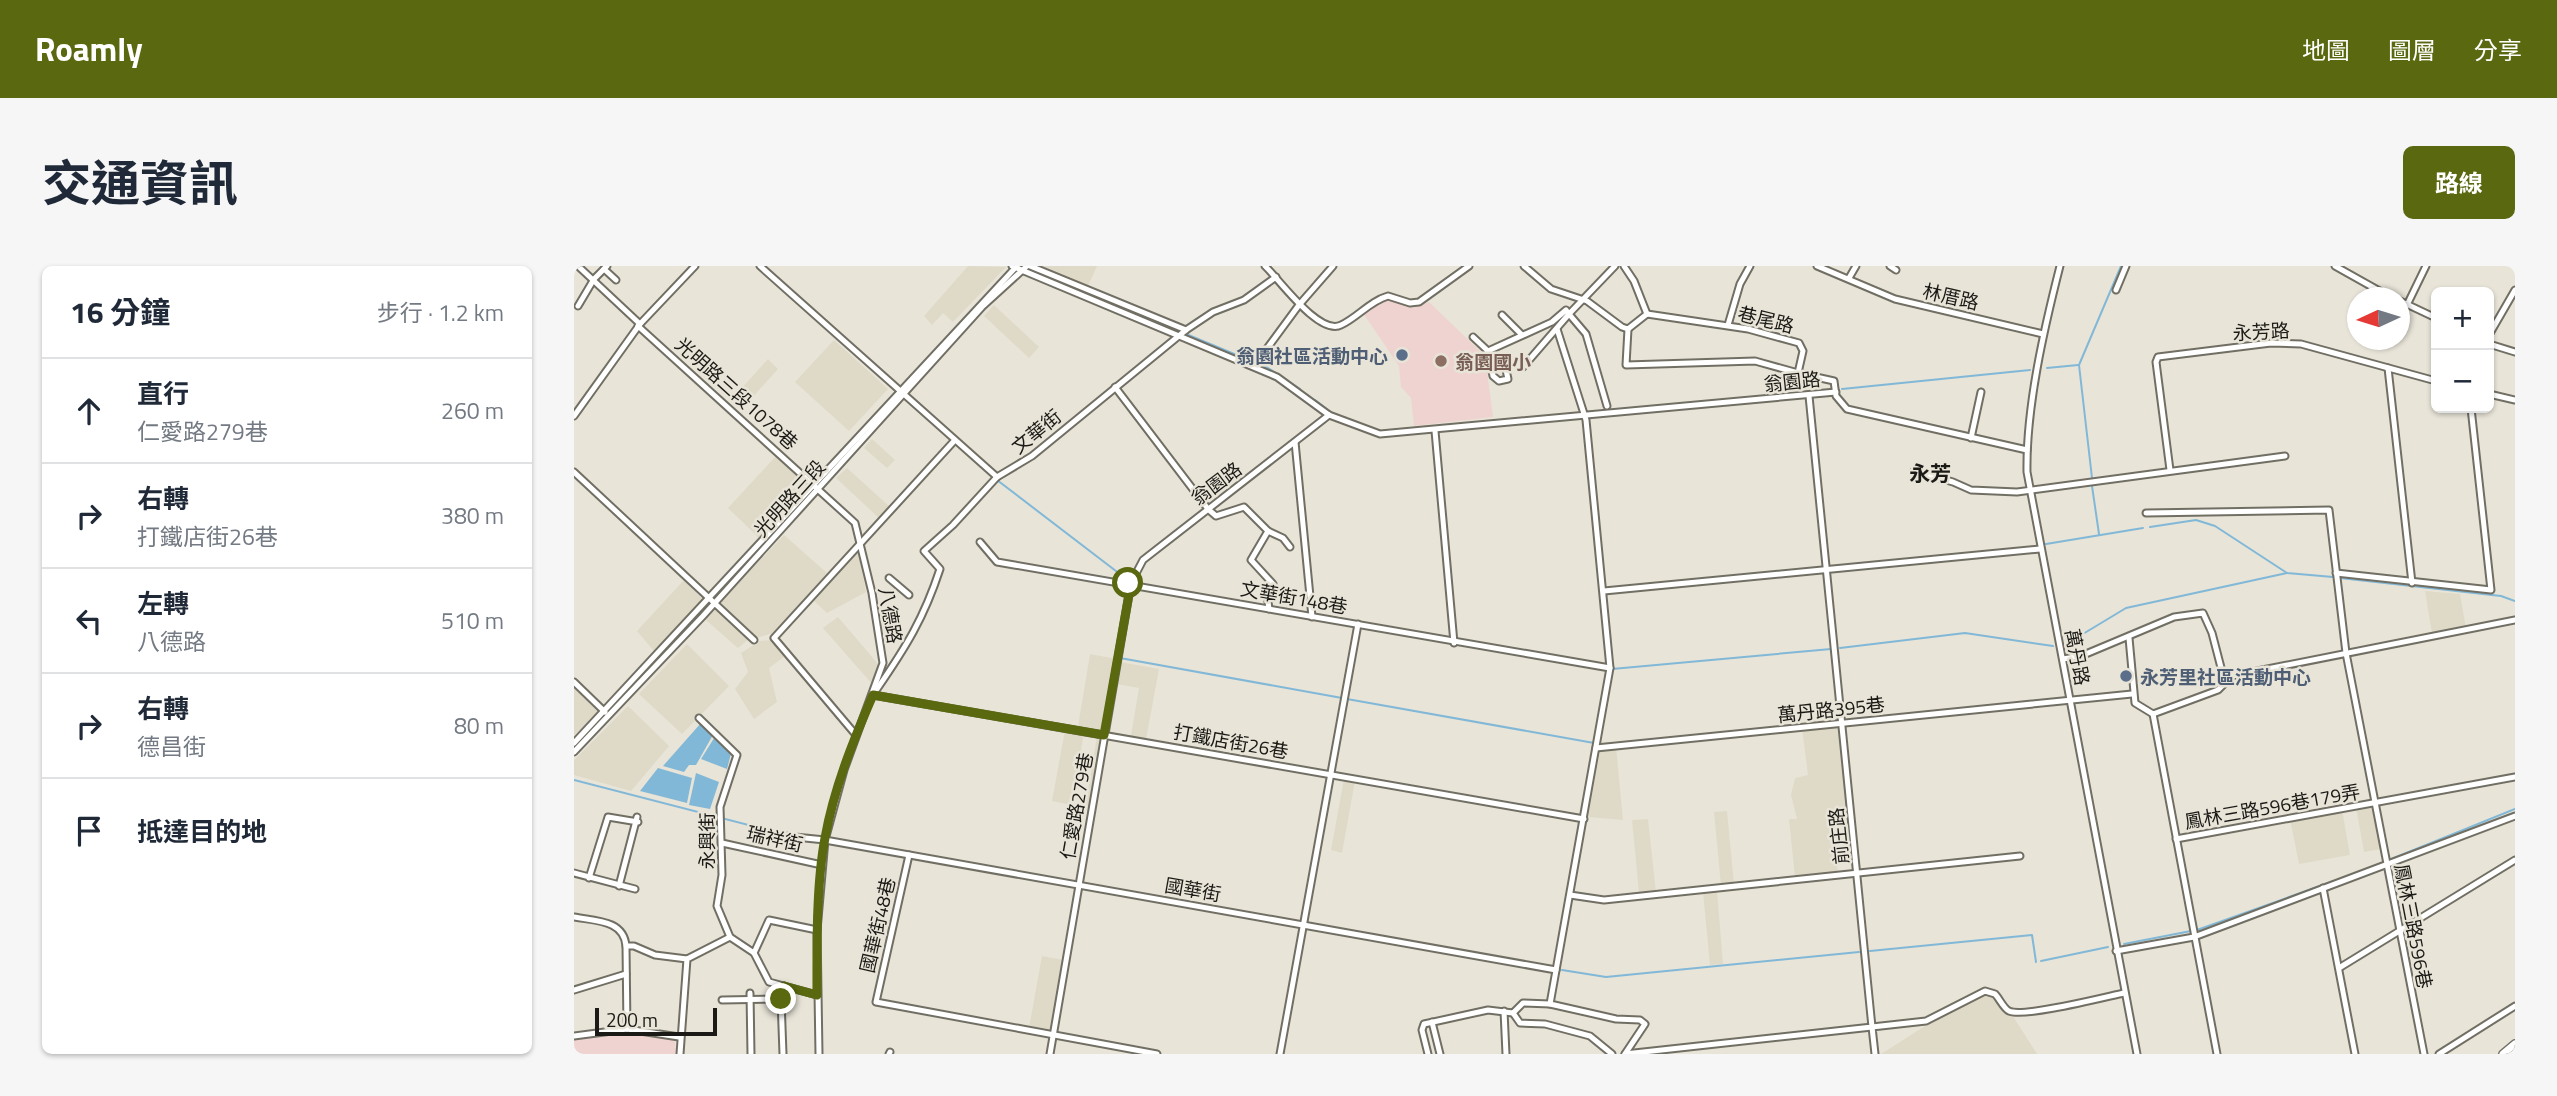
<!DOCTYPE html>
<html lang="zh-TW">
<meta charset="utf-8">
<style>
:root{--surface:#fff;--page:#f6f6f7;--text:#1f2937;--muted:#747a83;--line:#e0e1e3;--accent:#5a680f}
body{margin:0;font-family:"Titillium Web","Noto Sans TC",sans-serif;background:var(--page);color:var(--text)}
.controls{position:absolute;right:21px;top:21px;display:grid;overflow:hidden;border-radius:10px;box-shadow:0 2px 5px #0004}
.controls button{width:63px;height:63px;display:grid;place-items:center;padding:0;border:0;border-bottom:2px solid var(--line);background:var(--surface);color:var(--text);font:35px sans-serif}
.compass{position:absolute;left:1773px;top:21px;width:63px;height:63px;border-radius:50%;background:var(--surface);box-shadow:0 2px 5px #0004;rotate:266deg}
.scale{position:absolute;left:21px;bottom:18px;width:122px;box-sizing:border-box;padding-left:7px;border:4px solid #1b1a16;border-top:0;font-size:19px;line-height:24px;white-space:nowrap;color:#1b1a16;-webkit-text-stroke:5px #e8e4d8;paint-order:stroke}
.stop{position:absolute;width:21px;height:21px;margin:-16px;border:5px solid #5a680f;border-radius:50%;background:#fff}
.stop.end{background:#5a680f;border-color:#fff;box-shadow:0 2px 7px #0008}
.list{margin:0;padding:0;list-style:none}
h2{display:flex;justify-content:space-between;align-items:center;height:91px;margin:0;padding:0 28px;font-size:30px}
h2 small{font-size:23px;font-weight:400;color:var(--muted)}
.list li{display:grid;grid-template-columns:46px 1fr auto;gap:21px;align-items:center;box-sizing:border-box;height:105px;padding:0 28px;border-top:2px solid var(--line)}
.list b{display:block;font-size:26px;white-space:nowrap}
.list p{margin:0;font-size:23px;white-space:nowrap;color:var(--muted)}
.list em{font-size:23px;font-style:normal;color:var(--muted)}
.icon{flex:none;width:38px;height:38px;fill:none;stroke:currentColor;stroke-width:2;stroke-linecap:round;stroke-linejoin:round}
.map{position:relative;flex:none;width:1941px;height:788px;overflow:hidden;border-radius:10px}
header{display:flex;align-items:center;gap:42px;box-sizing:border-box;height:98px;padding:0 35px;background:var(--accent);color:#fff}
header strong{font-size:33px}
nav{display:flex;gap:38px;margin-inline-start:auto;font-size:24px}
.intro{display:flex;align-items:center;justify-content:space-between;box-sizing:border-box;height:168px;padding:0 42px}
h1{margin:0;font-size:49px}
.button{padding:18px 32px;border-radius:10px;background:var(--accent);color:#fff;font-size:24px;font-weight:700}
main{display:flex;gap:42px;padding:0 42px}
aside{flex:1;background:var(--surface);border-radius:10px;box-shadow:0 2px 5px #0004}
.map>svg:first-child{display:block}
</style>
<header>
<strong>Roamly</strong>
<nav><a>地圖</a><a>圖層</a><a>分享</a></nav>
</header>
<div class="intro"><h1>交通資訊</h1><a class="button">路線</a></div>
<main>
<aside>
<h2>16 分鐘<small>步行 · 1.2 km</small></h2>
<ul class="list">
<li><svg class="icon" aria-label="ahead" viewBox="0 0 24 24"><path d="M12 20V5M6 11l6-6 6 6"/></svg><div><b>直行</b><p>仁愛路279巷</p></div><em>260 m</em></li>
<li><svg class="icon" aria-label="right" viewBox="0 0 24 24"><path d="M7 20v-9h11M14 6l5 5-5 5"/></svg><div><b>右轉</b><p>打鐵店街26巷</p></div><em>380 m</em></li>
<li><svg class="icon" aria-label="left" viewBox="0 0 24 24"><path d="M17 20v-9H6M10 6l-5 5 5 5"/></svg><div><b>左轉</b><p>八德路</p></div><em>510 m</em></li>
<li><svg class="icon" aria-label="right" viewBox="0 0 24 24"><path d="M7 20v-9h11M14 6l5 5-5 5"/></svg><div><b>右轉</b><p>德昌街</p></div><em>80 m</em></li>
<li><svg class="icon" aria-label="arrive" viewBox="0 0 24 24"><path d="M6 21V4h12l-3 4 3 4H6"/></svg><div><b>抵達目的地</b></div></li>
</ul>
</aside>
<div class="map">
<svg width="1941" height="788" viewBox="0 0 1941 788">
<rect width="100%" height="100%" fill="#e8e4d8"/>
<g fill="#dfdac7">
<polygon points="394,0 432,1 379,56 369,47 358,59 350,50"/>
<polygon points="467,0 523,0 514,20"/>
<polygon points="420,39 465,81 455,92 410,50"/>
<polygon points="260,74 314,123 275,165 221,116"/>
<polygon points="194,93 204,103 167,144 156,135"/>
<polygon points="298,173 321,194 313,202 290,182"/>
<polygon points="203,189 233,219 185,272 154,242"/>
<polygon points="273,202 316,241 305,252 262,212"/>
<polygon points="210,269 253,307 199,367 182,372 147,336"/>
<polygon points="284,285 292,326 253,347 239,334"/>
<polygon points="110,314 128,333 80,385 63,365"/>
<polygon points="1851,325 1886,328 1892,362 1858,368"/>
<polygon points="141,343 176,372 164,382 132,354"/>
<polygon points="264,351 304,398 299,419 249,362"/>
<polygon points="200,374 211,390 195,402 203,436 180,453 161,423 174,406 167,387 186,375"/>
<polygon points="113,378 155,420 108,468 65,428"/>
<polygon points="516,388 543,393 530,465 504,460"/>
<polygon points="546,396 585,403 572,473 557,470 565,422 542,418"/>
<polygon points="0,420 27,444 0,469"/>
<polygon points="54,440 95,480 57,525 0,509 0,494"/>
<polygon points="1266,458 1275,549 1257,550 1264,608 1221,612 1215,553 1223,553 1217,529 1221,512 1234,509 1228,462"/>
<polygon points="491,464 510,467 497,539 478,535"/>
<polygon points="523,470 530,471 517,543 511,542"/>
<polygon points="1042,481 1049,554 1014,551 1026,485"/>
<polygon points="770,513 781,515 768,587 757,584"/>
<polygon points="1799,538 1807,583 1790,586 1782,541"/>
<polygon points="1768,544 1776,589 1725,598 1716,553"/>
<polygon points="1153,545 1160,618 1147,620 1140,546"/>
<polygon points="1074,553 1082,626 1065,627 1058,554"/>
<polygon points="1143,625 1149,698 1136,699 1129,626"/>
<polygon points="468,690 489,694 476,765 455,762"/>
<polygon points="1411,722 1421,722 1463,788 1307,788"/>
</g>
<g fill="#eed3d0">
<polygon points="817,32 840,42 855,36 911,90 919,151 840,160 837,132 827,121 825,100 789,47"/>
<polygon points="54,766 101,773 102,788 0,788 0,774"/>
</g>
<g fill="#82b8d7">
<polygon points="127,457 140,467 122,499 115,499 110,506 89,500"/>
<polygon points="142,469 158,484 153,503 127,493"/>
<polygon points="84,502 118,512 113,537 66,525"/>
<polygon points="122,507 145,516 136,543 115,539"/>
</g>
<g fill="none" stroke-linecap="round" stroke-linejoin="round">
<g stroke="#82b8d7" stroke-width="2">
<polyline points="457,4 604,65"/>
<polyline points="612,68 694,102 726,123"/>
<polyline points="1473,102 1504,99"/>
<polyline points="1268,123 1456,104"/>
<polyline points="1189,130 1259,124"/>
<polyline points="741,134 759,148"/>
<polyline points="1518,212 1505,99 1547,0"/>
<polyline points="423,214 555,315"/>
<polyline points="1518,220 1525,268"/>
<polyline points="1576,261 1622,254 1641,260 1713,307 1759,311"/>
<polyline points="1472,278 1569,262"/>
<polyline points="1766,312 1927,330 1941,335"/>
<polyline points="1494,377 1552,342 1713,307"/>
<polyline points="1266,382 1391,367 1479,380"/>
<polyline points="546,392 768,432"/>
<polyline points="1038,403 1257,383"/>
<polyline points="773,433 1020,477"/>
<polyline points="0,514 202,566"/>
<polyline points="1815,594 1941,543"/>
<polyline points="1623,664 1760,615"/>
<polyline points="1550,678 1617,665"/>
<polyline points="1296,685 1458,669 1462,696"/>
<polyline points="1467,695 1534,681"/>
<polyline points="988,704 1032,711 1285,686"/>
</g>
<g stroke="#716f64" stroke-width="9">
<g id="minor">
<polyline points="4,0 66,58"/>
<polyline points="186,0 423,211"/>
<polyline points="438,0 703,111 755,149 806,168 1262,126"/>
<polyline points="456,0 612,64"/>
<path d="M691,0C705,13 745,70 767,59C784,51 796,35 814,30L836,37L845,36L895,0"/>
<polyline points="950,0 977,23 1013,35 1048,61 1054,63 1073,48"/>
<polyline points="1050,0 1060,15 1073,48"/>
<polyline points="1243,0 1321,33 1469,68"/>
<polyline points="1316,0 1322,4"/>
<path d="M1486,0C1470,63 1452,141 1453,206L1563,788"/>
<polyline points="1761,0 1818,32"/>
<polyline points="30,3 42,14"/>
<polyline points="1275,12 1282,0"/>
<polyline points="1542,24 1552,0"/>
<polyline points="1826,35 1862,52"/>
<polyline points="1833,39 1852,0"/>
<polyline points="4,40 20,13 33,0"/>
<polyline points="1073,48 1174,63 1225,77 1229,85 1224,107 1260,115 1262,130 1273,143 1453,184"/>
<polyline points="928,49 948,69"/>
<polyline points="1154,59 1166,18 1176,0"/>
<polyline points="64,60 281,257 298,327 309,397 270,504 251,574 243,664 245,788"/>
<polyline points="983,63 1012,154 1036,402 976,738 1042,753 1066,754 1071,758 1051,788"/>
<polyline points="1054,63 1052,99 1181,95 1224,107"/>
<polyline points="1915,69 1941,24"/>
<polyline points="899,71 914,85 919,110 925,115 934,113 930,95"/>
<polyline points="1915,78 1941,86"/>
<polyline points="914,85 978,56 992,44 995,48 1041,0"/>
<polyline points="686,92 725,39 759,0"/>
<polyline points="949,101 995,48 1012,68 1033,140"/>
<polyline points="1814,102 1838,317"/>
<polyline points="541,121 634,243 642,250 670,241 694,265 677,294 699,318 693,328 695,343"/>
<polyline points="1915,128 1941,134"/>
<polyline points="0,150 66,58 121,0"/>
<polyline points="861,165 880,377"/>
<polyline points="1397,172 1407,126"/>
<polyline points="721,176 738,351"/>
<polyline points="1596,204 1582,96 1584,91 1697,77 1727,78 1862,115"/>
<polyline points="1340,205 1379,216 1397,224 1443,226 1711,190"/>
<polyline points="0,206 180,374"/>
<polyline points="1572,247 1755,244 1772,387 1850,788"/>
<polyline points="694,265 709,272 716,281"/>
<polyline points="406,276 423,296 1036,402"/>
<polyline points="1762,307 1917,324 1897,142"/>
<polyline points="315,312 335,329"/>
<polyline points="1030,325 1466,283"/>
<polyline points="1555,372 1561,437 1579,448 1644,424 1658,410 1941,354"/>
<polyline points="1489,393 1507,390 1600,351 1629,347 1638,367 1651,417"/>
<polyline points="0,416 31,446"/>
<path d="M303,423C332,381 350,352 366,303L350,285L379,259L423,211L458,190L612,64L639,46L670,34L702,11"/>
<polyline points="299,429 1010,553"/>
<polyline points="1579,448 1643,788"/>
<polyline points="125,452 163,489 146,541 148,609 143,640 156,671 180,687 195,716 243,729"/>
<polyline points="282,469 200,372 381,174"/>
<polyline points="0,477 443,0"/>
<polyline points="1022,482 1558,428"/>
<polyline points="0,486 129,350 408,41 453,0"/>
<polyline points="201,569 251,574 982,704"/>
<polyline points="1602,573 1941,511"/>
<polyline points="148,577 248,599"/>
<polyline points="335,589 302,736 583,788"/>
<polyline points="0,607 61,623"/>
<polyline points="15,612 34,551 64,556"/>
<polyline points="45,620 63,551"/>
<polyline points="1749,622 1781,788"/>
<polyline points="996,629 1030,634 1446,590"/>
<path d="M0,651C22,655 50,654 52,680H60L81,689L113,693"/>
<polyline points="52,680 53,763"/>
<polyline points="1542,685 1620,671 1941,550"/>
<polyline points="180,687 195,654 243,664"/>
<polyline points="1765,702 1941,594"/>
<polyline points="0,724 52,708"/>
<polyline points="176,727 177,788"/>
<polyline points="148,734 207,733"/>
<polyline points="930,745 932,788"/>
<polyline points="939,747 946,757 971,758 1016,770 1038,788"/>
<polyline points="858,756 866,788"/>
<polyline points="0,770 53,763 105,771"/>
<polyline points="106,788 113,693 156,671"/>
<polyline points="209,788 207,733 210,720"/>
<polyline points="315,788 316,786"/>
<polyline points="476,788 557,317 569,294 755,149"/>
<polyline points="706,788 784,358"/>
<polyline points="854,788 848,764 850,758 914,744 939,747 949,737 976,738"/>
<polyline points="1051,788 1298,761 1235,130"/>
<path d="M1301,788L1298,761L1352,755L1411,725L1421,728C1425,732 1430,743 1435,745C1449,752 1531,731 1550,727"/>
<polyline points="1865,788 1941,740"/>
</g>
</g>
<g stroke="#716f64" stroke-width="10">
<polyline id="major" points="1929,788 1941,778"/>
</g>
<use href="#minor" stroke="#fff" stroke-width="5"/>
<use href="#major" stroke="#fff" stroke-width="7"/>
</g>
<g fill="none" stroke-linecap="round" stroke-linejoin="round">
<path stroke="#5a680f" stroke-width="9" d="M207,733L210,720L243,729C243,681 242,619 251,572C260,522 279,475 299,429L530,469L557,317H554"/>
</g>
<g fill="#5c6f8a" stroke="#e8e4d8" stroke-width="2.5">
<circle cx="828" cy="89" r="7"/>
<circle cx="1552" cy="410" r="7"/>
</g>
<circle fill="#8d6e63" stroke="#e8e4d8" stroke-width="2.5" cx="867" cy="95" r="7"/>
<g text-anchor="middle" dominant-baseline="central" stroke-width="5" stroke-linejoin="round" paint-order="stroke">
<g font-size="19" fill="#1b1a16" stroke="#e8e4d8">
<text transform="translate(1377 30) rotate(13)">林厝路</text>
<text transform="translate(1192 53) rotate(14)">巷尾路</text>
<text transform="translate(1687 65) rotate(-3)">永芳路</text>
<text transform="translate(1218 115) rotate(-6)">翁園路</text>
<text transform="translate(163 127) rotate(42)">光明路三段1078巷</text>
<text transform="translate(462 165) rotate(-39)">文華街</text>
<text transform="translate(642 217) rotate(-37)">翁園路</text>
<text transform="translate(215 232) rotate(-48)">光明路三段</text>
<text transform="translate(720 331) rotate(10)">文華街148巷</text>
<text transform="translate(317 349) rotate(80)">八德路</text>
<text transform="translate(1504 391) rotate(79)">萬丹路</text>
<text transform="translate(1257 443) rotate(-6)">萬丹路395巷</text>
<text transform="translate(657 475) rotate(10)">打鐵店街26巷</text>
<text transform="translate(502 540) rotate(-80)">仁愛路279巷</text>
<text transform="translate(1698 540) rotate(-10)">鳳林三路596巷179弄</text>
<text transform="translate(1264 570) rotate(-96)">前庄路</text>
<text transform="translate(201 572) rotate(13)">瑞祥街</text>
<text transform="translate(132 575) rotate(-90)">永興街</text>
<text transform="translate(619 623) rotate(10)">國華街</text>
<text transform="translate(303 659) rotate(-77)">國華街48巷</text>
<text transform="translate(1840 660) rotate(79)">鳳林三路596巷</text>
</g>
<g font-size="19" font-weight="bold" fill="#4e5e75" stroke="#e8e4d8" text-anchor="end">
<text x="814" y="89">翁園社區活動中心</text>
<text x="1566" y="410" text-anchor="start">永芳里社區活動中心</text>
</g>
<g font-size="19" font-weight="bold" fill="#785e54" stroke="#e8e4d8" text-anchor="start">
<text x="881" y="95">翁園國小</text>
</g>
<g font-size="21" font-weight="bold" fill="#1b1a16" stroke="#e8e4d8">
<text x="1356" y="207">永芳</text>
</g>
</g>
</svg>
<div class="controls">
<button>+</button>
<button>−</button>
</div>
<svg class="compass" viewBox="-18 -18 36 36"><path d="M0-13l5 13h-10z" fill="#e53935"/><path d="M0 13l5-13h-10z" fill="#747a83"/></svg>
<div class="scale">200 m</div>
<div class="stop" style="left:554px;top:317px"></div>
<div class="stop end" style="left:207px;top:733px"></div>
</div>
</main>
